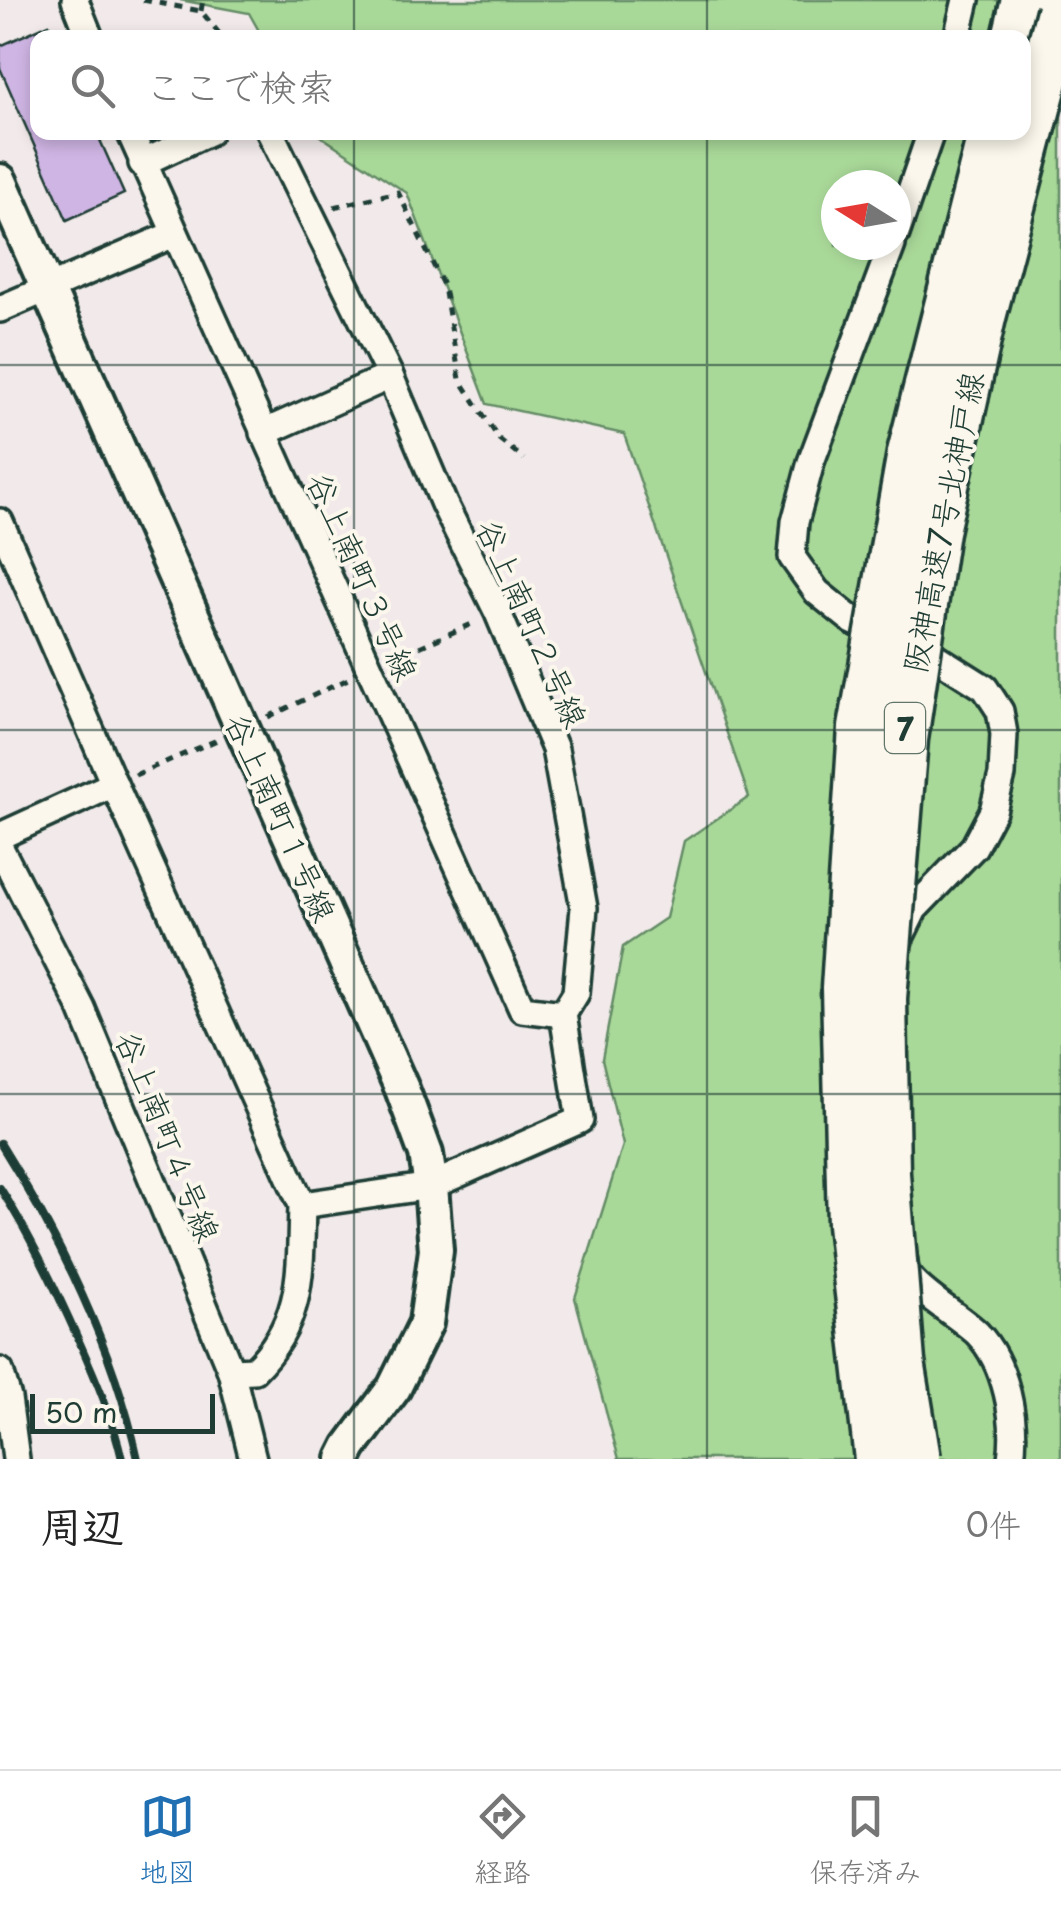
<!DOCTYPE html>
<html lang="ja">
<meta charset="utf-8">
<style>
:root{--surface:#fff;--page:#f2f2f2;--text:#222;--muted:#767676;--line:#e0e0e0;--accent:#1f6fb2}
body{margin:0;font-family:"Playpen Sans","Klee One",sans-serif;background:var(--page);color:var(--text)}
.compass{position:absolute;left:821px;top:170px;width:90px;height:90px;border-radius:50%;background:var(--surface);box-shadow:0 5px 15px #0003;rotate:281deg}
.scale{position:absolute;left:30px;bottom:25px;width:185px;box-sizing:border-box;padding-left:10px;border:5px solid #1f3d34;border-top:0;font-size:28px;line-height:35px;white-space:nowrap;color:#1f3d34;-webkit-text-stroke:8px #fbf7ec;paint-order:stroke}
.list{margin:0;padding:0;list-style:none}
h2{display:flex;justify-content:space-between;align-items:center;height:130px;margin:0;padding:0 40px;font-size:42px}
h2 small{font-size:32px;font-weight:400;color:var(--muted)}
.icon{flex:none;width:55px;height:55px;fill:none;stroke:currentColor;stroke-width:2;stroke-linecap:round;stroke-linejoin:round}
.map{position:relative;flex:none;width:1061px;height:1459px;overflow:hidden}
.search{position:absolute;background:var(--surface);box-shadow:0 5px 15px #0003;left:30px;right:30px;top:30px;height:110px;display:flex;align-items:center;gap:25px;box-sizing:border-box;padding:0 35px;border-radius:20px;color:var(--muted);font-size:38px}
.sheet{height:310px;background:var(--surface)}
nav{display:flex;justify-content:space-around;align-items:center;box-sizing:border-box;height:140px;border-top:2px solid var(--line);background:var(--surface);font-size:28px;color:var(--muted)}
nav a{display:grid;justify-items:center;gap:5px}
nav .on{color:var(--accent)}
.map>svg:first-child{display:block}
</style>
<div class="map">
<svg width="1061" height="1459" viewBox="0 0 1061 1459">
<rect width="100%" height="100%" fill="#f2eaea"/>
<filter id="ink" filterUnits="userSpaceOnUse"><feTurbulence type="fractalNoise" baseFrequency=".01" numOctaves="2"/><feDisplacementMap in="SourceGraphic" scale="20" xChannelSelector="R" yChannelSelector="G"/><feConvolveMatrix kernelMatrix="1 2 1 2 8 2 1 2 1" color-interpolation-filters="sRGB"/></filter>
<g filter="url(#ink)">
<path fill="#a9d999" stroke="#648b66" stroke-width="2.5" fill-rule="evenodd" d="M180,0H1061V1459H619L575,1298L623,1145L602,1059L623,947L666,918L684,841L749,797L624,434L487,404L407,193L316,133L1024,132V38H263L249,13ZM836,185H896V245H836Z"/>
<polygon fill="#cfb5e4" stroke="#1f3d34" stroke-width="2.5" points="49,24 55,38 38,38 38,132 110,132 112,135 100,140 124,194 67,220 0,68 0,46"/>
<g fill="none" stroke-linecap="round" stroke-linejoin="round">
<g stroke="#1f3d34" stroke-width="32">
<g id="minor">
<polyline points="75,0 90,38"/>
<polyline points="957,38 966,0"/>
<polyline points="130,132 522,1009 563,1014"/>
<polyline points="270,132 390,376 444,504 498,613 555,749 584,908 576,993 563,1014 580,1120 431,1186 302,1205"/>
<polyline points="142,163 209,132"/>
<polyline points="896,234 931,132"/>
<polyline points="892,245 811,462 795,522 792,557 817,592 853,621 936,657 985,688 1000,711 1004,734 1002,775 993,811 974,847 914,909 897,944"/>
<polyline points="0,309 174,234"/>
<polyline points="263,433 390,376"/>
<path d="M0,522L114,784L302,1205C300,1271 304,1321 254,1370L231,1371"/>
<polyline points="0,836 114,784"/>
<polyline points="0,848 82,1009 231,1371 253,1459"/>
<path d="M903,1256C904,1261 904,1267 906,1272C915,1291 961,1317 977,1333C1006,1363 1017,1420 1011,1459"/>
<polyline points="0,1371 8,1398 16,1459"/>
</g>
</g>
<g stroke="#1f3d34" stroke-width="40">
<polyline id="tertiary" points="0,181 402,1089 426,1154 431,1186 436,1250 426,1323 394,1388 350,1447 344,1459"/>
</g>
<g stroke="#1f3d34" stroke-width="55">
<polyline id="motorway" points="1017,38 1026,0"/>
</g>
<g stroke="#1f3d34" stroke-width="5" stroke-dasharray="8 8" stroke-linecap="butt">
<polyline points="143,0 201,11 223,38"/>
<polyline points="201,11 203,0"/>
<polyline points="334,207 398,192 444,287 460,379 499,439 524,459"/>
<polyline points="390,660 476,622"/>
<polyline points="268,717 348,679"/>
<polyline points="135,775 217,740"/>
</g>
<use href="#minor" stroke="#fbf7ec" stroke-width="25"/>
<use href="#tertiary" stroke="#fbf7ec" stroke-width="32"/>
<use href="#motorway" stroke="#fbf7ec" stroke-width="48"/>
<g stroke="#1f3d34" stroke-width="8">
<path d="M0,1143C59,1237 114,1349 138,1459"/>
<path d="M0,1188C31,1236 56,1289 79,1341C96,1379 113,1419 122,1459"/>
</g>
<g stroke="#1f3d34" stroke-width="55" stroke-linecap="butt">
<g id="motorway-bridge">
<polyline points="879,1459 852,1224 846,988 863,728 912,453 993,132"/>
<polyline points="916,1459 900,1362 885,1174 882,998 903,739 934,531 981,317 1061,12"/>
</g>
</g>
<use href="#motorway-bridge" stroke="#fbf7ec" stroke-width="48"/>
</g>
</g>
<path fill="none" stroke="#1f3d34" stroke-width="2.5" stroke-opacity="0.55" d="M354,0V38M707,0V38M354,132V1459M707,132V1459M0,365H1061M0,730H1061M0,1094H1061"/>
<g text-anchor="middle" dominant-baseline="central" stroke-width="8" stroke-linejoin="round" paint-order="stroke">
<rect fill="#fbf7ec" stroke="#61756b" stroke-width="2.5" x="885" y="703" width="40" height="50" rx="8"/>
<g font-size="30" font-weight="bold" fill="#1f3d34">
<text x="905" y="728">7</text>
</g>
<g font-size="32" fill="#1f3d34" stroke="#fbf7ec">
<text transform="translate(942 522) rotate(-79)">阪神高速7号北神戸線</text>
<text transform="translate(364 576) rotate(66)">谷上南町３号線</text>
<text transform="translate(533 623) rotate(66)">谷上南町２号線</text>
<text transform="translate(282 817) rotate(66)">谷上南町１号線</text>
<text transform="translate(169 1136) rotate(68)">谷上南町４号線</text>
</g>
</g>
</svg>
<svg class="compass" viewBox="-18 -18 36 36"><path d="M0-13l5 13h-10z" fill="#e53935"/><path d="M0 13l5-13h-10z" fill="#767676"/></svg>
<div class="scale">50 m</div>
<div class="search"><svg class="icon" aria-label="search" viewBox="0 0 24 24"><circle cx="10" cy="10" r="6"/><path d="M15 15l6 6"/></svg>ここで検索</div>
</div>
<section class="sheet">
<h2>周辺<small>0件</small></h2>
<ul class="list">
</ul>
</section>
<nav>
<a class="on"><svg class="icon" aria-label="map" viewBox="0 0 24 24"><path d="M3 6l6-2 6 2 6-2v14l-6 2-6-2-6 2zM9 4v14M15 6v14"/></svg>地図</a>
<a><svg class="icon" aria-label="directions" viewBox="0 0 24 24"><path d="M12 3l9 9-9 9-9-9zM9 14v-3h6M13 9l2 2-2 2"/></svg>経路</a>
<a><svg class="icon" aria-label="saved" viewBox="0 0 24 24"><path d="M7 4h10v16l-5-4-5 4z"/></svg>保存済み</a>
</nav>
